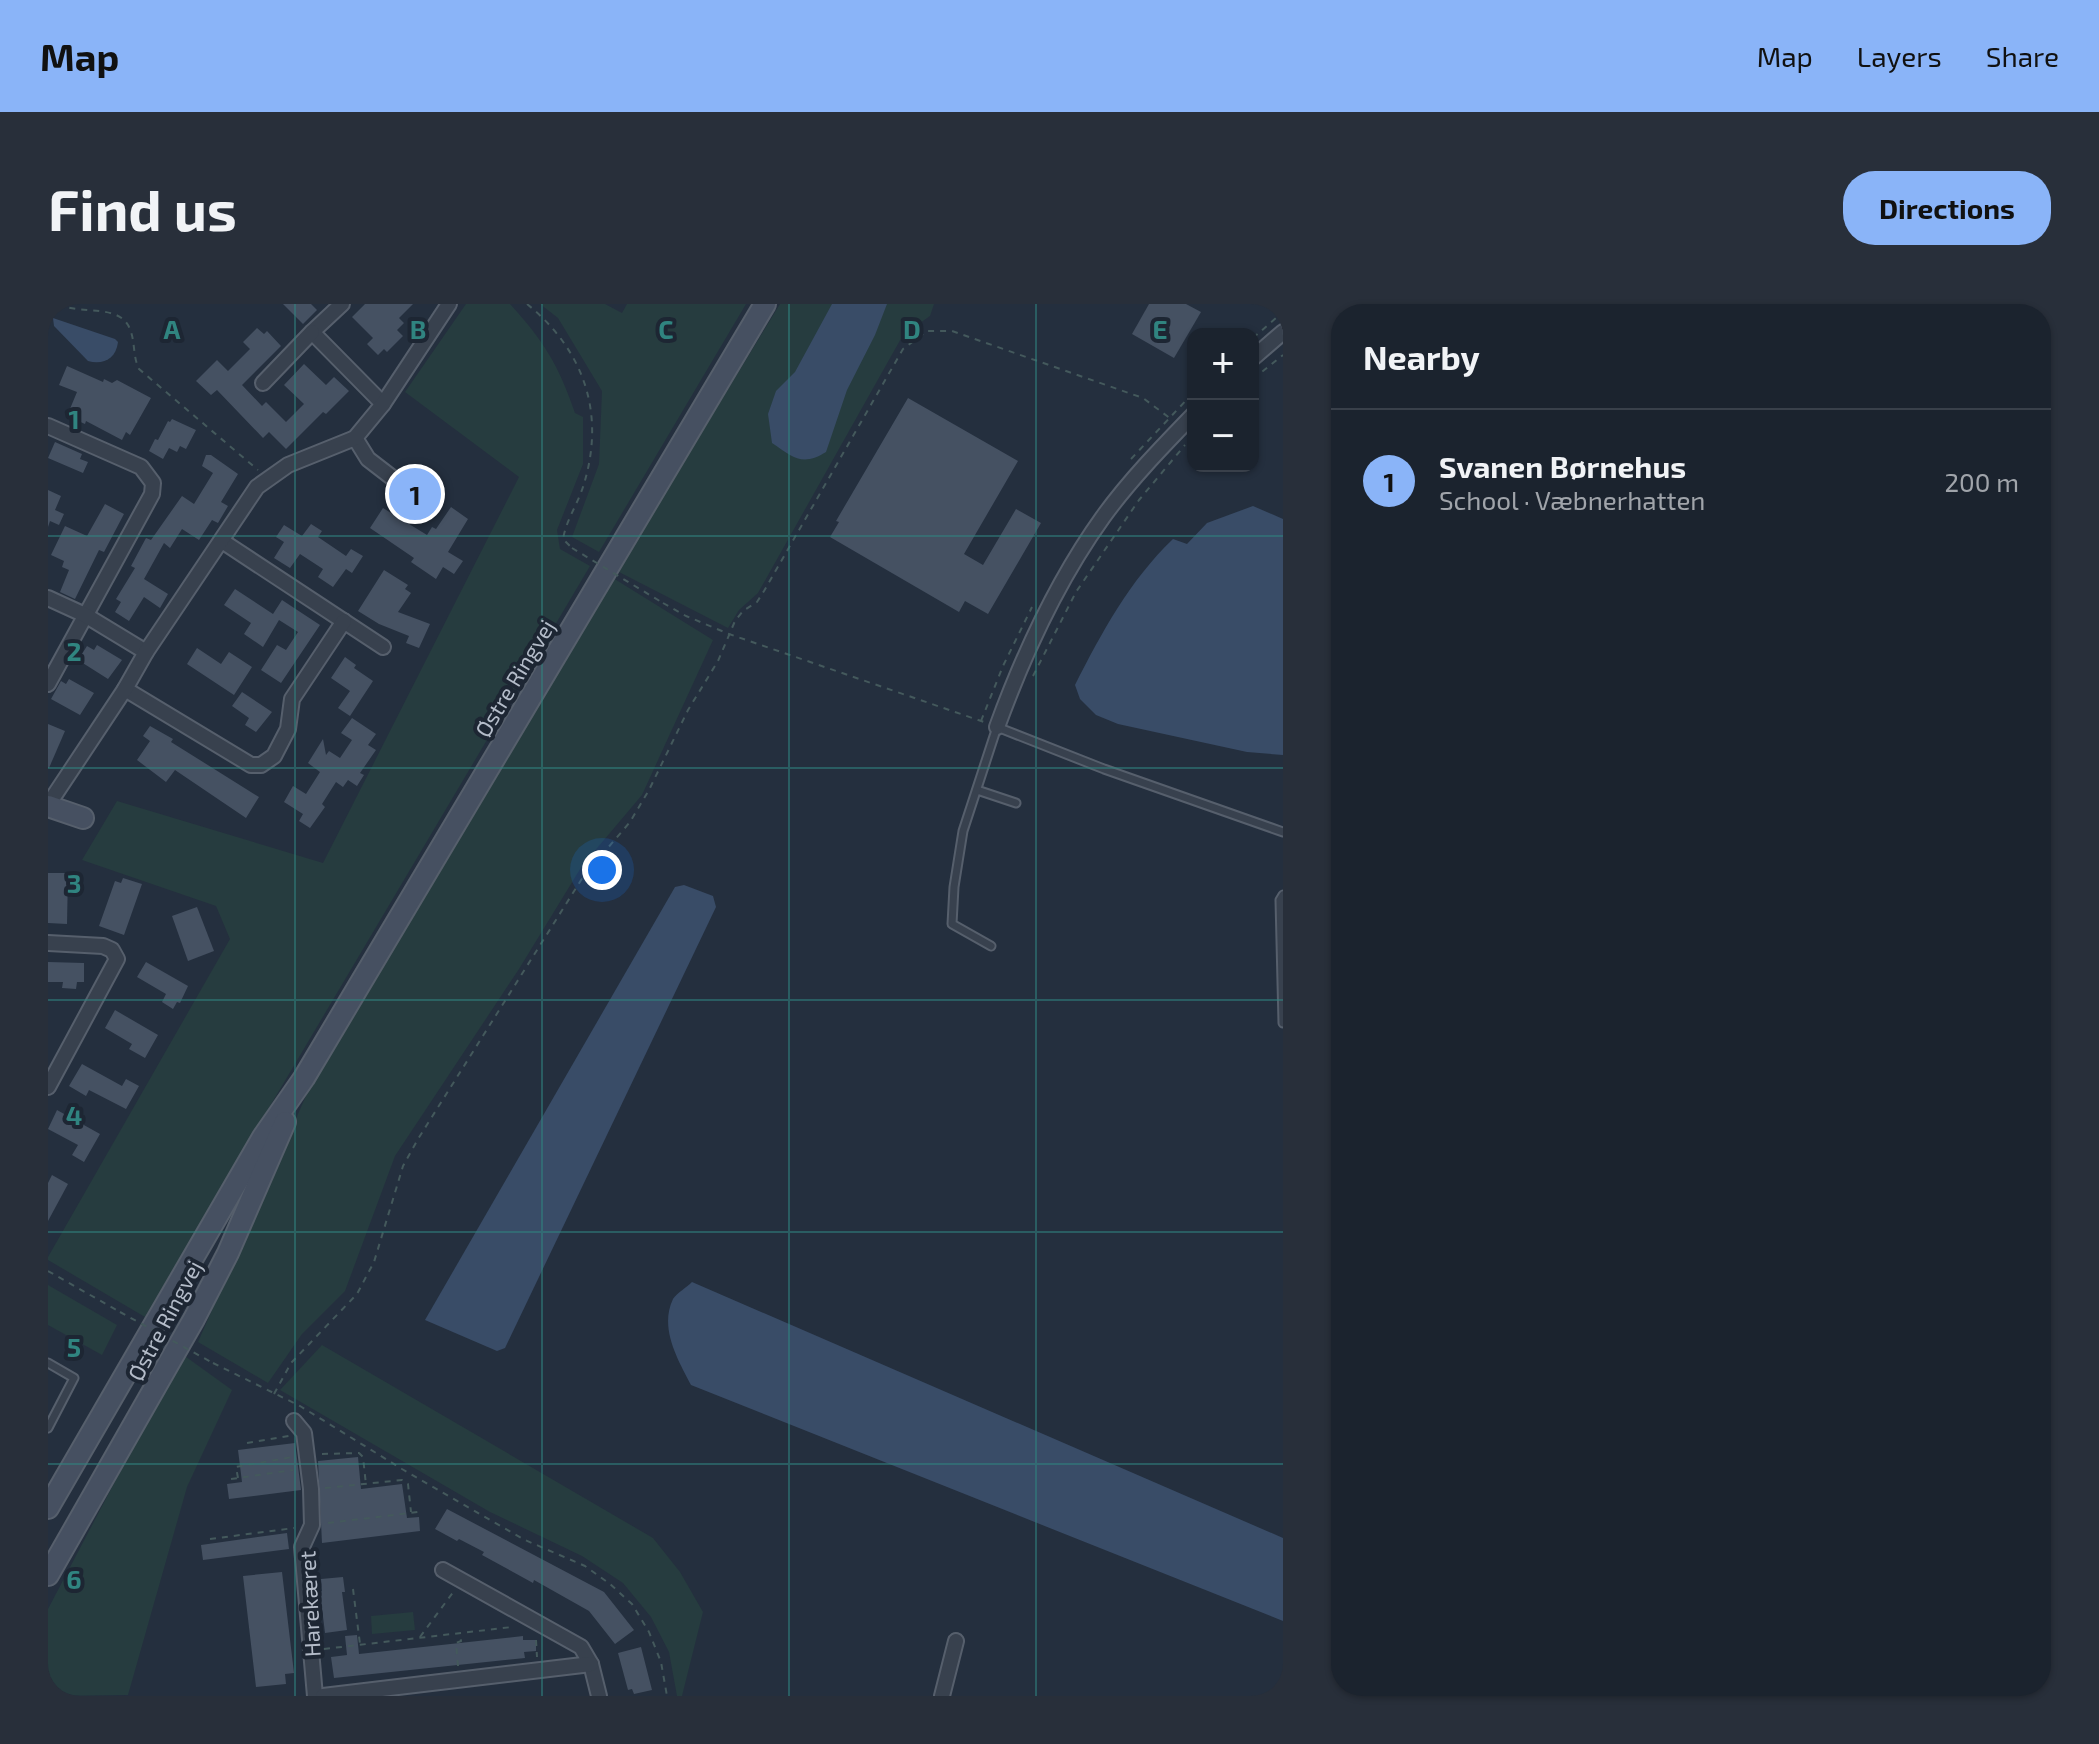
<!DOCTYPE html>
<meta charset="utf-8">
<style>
:root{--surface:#1b232e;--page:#282f3a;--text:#f1f3f6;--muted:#a0a4aa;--line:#39404a;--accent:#8ab4f8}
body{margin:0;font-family:"Exo 2",sans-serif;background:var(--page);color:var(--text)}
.controls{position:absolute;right:24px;top:24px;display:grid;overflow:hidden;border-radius:16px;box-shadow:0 2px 6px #0004}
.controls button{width:72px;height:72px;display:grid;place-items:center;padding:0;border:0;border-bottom:2px solid var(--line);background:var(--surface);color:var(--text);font:40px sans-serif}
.you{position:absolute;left:554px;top:566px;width:28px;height:28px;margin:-20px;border:6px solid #fff;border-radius:50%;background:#1a73e8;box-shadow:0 0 0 12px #1a73e833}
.badge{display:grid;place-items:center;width:52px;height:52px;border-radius:50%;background:var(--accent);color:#111;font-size:26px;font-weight:700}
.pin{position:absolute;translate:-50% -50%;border:4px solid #fff;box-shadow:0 2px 8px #0006}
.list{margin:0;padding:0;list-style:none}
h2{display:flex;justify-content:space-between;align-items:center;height:104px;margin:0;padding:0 32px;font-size:34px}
h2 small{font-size:26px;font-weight:400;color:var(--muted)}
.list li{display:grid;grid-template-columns:52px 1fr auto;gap:24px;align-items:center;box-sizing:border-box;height:144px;padding:0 32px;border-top:2px solid var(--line)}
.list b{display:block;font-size:30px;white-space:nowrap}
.list p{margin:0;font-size:26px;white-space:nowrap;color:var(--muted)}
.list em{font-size:26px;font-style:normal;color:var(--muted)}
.map{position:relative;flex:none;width:1235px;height:1392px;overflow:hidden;border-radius:32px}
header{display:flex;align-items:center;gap:48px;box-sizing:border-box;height:112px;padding:0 40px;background:var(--accent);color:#111}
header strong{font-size:38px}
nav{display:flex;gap:44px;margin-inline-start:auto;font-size:28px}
.intro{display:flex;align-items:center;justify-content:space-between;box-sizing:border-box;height:192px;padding:0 48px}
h1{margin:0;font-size:56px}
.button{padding:20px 36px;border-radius:32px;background:var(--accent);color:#111;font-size:28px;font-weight:700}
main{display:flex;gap:48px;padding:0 48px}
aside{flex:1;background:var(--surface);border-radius:32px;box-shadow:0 2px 6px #0004}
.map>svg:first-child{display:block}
</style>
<header>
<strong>Map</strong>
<nav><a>Map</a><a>Layers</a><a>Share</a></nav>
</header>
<div class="intro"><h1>Find us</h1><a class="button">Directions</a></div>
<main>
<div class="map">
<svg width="1235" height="1392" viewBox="0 0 1235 1392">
<rect width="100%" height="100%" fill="#242f3e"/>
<g fill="#263c3f">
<path d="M418,0H462C496,37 511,62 527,109L535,113V160L509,226L512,245L542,262L97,1013L0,956V953L182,635L168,602L34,556L69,497L275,559L471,173L357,88Z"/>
<polygon points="492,0 557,0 574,9 579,0 698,0 551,248 524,233 551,160 554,87 510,14"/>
<polygon points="732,0 886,0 882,12 855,31 710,289 691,306 680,324 569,267"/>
<polygon points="565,274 665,336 594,491 534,562 471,665 347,852 297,987 254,1030 220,1079 150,1038 264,778"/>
<polygon points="0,981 69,1021 54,1051 0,1021"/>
<polygon points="274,1041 605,1234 632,1268 655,1308 634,1392 629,1392 621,1348 603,1313 575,1279 534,1252 442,1208 232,1086"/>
<polygon points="134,1050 184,1086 139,1183 80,1391 0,1392 0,1305"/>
<polygon points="365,1308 367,1326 324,1330 323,1312"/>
</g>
<g fill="#394c67">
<path d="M784,0H839L827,31L799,86L778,148C754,163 745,153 724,139L720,110L728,87L747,68Z"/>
<path d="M5,14L67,35L70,38C68,55 55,61 40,57L6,22Z"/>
<path d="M1205,202L1235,215V451L1199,448L1070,420L1048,411L1032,395L1027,381C1054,328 1082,276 1125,235L1139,240L1159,219Z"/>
<polygon points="636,581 665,592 668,603 457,1044 449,1047 377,1016 627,583"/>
<path d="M644,978L1235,1234V1317L643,1081C630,1056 611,1024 625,995C629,989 639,983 644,978Z"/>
</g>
<g fill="#455162">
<polygon points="235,0 263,0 269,6 255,20"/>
<polygon points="317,0 365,0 351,14 356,19 349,26 355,32 339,48 336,45 330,51 319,40 325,34 304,13"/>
<polygon points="1101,0 1138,0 1153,8 1126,54 1084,30"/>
<polygon points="209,24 216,30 219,27 233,42 194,81 214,102 218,98 238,118 256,100 236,81 256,60 278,81 286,73 301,87 278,110 275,108 238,145 221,128 215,134 169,86 163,91 148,77 169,56 180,67 202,45 195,38"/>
<polygon points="19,62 55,78 56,75 64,79 69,76 103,94 82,131 78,128 74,136 38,117 37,120 19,112 29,88 11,81"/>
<polygon points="860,94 970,157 916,250 935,261 968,205 993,219 940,310 917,297 911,308 782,233 791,218 788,217"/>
<polygon points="124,115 148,126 138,145 132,142 129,148 121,144 115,155 101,147 107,135 110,136 120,117 122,118"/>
<polygon points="7,138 34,150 32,155 40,158 35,169 0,154"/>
<polygon points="158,151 163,151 190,170 173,198 180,202 170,219 164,216 151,236 134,225 122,244 116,239 96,275 120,290 112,304 96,293 81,317 67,308 73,298 68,295 87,264 83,262 98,234 103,236 134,192 146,200 165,169 154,162"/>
<polygon points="0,186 13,192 7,206 16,210 11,221 2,217 0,223"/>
<polygon points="57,200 76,210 56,248 51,246 27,295 12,288 21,266 14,263 16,257 3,251 17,222 39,232"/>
<polygon points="403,203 420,215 400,248 415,257 406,270 395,263 388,275 363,258 366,254 322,224 335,204 379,231 384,223 388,225"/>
<polygon points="263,220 274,227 270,233 298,252 303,245 315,252 304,269 298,265 285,283 270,273 275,265 252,250 242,264 226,254 236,238 228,233 236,221 254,232"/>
<polygon points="336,266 360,281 357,285 363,289 350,308 382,320 371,344 358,339 361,332 331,320 310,307"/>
<polygon points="187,285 225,310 234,296 272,321 233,379 213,366 229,341 238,346 250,328 231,316 215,343 196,330 203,319 176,301"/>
<polygon points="49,341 74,356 60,375 30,356 39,342 46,346"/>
<polygon points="149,344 173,360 181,348 204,363 186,391 139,360"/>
<polygon points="297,353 308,361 306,364 325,377 302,412 290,404 302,387 283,374"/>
<polygon points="21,375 46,389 32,411 3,395 13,377 18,380"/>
<polygon points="194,388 224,408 208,428 197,421 201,414 184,402"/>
<polygon points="304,414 328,430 320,441 328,446 312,469 316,471 309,482 300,476 295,483 288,478 274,500 277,503 262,524 251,517 255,510 236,498 245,482 258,490 272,468 260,459 275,435 278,451 281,447 292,454 304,436 293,429"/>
<polygon points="0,420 17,427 1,464 0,464"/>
<polygon points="102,422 125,435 123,438 211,493 198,514 127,466 118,478 89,456 102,437 95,432"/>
<polygon points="0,569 20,569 19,620 0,619"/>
<polygon points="75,574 94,580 76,631 51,622 67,577 73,579"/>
<polygon points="149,603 166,647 140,657 124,612"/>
<polygon points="0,658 36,659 36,678 29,678 28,685 14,684 15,678 0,678"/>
<polygon points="98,658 140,682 132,699 129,698 125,705 114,698 118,690 89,673"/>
<polygon points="67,706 110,731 97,754 81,745 84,740 57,724"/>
<polygon points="34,760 74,782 78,775 91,782 78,805 41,786 38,792 21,782"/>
<polygon points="9,806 52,830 36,858 24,851 30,841 0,825"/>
<polygon points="4,871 20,880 0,917 0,879"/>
<polygon points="247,1139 253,1186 181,1195 179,1180 194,1178 190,1146"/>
<polygon points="310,1153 313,1185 354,1180 359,1214 371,1213 372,1227 274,1239 270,1157"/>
<polygon points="399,1205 556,1288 586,1326 567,1340 541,1307 486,1276 485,1279 456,1263 434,1251 436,1248 411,1235 409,1237 387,1225"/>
<polygon points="239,1229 241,1245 155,1256 153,1241"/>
<polygon points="234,1268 246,1369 237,1370 238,1380 208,1383 195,1272"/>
<polygon points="295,1273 297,1288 294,1288 299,1326 277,1329 272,1288 274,1287 273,1275"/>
<polygon points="309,1331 311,1350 475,1332 475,1336 488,1336 488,1347 476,1348 477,1354 286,1374 283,1353 299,1351 297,1332"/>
<polygon points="593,1343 604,1386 586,1390 584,1385 580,1386 570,1349"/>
</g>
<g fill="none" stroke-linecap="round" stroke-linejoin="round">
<g stroke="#565f6c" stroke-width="11">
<g id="lane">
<polyline points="929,486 968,499"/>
<polyline points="1235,591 1232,596 1235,719"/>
<polyline points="943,642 904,620 906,583 915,527 949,423 1056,465 1235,528"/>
<polyline points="0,1059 26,1074 0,1124"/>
</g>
</g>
<g stroke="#565f6c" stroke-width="18">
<g id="street">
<polyline points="294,0 264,28 335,100"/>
<polyline points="1205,54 1235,28"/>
<polyline points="215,79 264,28"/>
<polyline points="0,122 93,163 105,179 104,190 0,380"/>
<polyline points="307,134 320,155 368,192"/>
<polyline points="174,237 335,343"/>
<polyline points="0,294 37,311 98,348"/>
<polyline points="77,385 203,461 213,461 226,452 240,425 244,395 296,317"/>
<path d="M949,423C976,349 1009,277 1055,213C1081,177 1113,144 1145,111"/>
<polyline points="0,501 77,385 98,348 209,183 240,161 307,134 335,100 401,0"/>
<polyline points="0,639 55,642 64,646 69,655 0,783"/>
<polyline points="246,1117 256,1129 263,1185 264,1221 254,1243 267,1392"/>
<polyline points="395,1266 533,1343 543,1360 551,1392"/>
<polyline points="275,1392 543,1360"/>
<polyline points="894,1392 908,1337"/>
</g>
</g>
<g stroke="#565f6c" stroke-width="24">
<g id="secondary">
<polyline points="0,502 35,514"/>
<polyline points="0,1204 215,833 256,774 717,0"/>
<polyline points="0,1271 146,1015 180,949 237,818"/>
</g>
</g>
<g stroke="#44595c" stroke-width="2" stroke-dasharray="6 6" stroke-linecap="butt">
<path d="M10,0C32,11 67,0 80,21C88,35 84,51 91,65L210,166"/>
<path d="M479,0C537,47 558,111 535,183C529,201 518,217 515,235L524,244"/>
<polyline points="1205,34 1235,8"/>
<polyline points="1205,75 1235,51"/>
<polyline points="1083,155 1145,89"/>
<polyline points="615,299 638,312 681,330 936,418"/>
<polyline points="985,372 1028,288 1091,196 1137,141"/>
<polyline points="933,417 955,362 984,303"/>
<polyline points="0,967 72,1008"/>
<polyline points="165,1059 252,1102 354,1165 477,1236 537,1262 562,1280 584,1300 601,1328 613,1358 619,1392"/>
<polyline points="226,1090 243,1059 309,990 326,958 355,862 370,835 535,573 582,518 601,486 640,406 670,357 687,317 695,307 709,298 716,287 855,45 879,27 904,27 1095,94 1123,115"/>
<polyline points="199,1139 241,1132"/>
<polyline points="274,1150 311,1149 315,1153 318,1181"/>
<polyline points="190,1174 188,1163 244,1153"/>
<polyline points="183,1175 245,1166"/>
<polyline points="277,1184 354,1176 360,1180 363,1208"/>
<polyline points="280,1219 370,1208"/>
<polyline points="162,1235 246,1224"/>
<polyline points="305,1285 312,1340"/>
<polyline points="372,1333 406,1287"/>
<polyline points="488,1336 489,1353"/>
<polyline points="276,1345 464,1323"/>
<polyline points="410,1362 408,1339 413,1337 412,1329"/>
</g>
<use href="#lane" stroke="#38414e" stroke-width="7"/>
<use href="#street" stroke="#38414e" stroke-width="14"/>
<use href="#secondary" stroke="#465061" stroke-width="20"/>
<g stroke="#44595c" stroke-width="2" stroke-dasharray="6 6" stroke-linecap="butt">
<polyline points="524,244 615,299"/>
<polyline points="72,1008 165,1059"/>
</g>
</g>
<path fill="none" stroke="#308480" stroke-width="2" stroke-opacity="0.55" d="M247,0V1392M494,0V1392M741,0V1392M988,0V1392M0,232H1235M0,464H1235M0,696H1235M0,928H1235M0,1160H1235"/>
<g text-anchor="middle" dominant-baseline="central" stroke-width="8" stroke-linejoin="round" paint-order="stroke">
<g font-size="22" fill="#b4bcc9" stroke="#1d2633">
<text transform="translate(466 374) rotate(-59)">Østre Ringvej</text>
<text transform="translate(116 1016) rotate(-62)">Østre Ringvej</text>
<text transform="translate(261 1300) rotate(-93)">Harekæret</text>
</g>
</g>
<g font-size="26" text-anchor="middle" font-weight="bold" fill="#308480" stroke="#1d2633" stroke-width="8" stroke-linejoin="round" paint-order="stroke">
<text x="124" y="35">A</text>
<text x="370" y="35">B</text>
<text x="618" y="35">C</text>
<text x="864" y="35">D</text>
<text x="1112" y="35">E</text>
<text x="26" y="125">1</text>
<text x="26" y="357">2</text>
<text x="26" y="589">3</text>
<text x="26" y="821">4</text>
<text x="26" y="1053">5</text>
<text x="26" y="1285">6</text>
</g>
</svg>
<div class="controls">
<button>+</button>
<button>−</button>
</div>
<div class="you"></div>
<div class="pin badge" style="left:367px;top:190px">1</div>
</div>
<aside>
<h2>Nearby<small></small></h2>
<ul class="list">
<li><span class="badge">1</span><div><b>Svanen Børnehus</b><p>School · Væbnerhatten</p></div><em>200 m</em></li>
</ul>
</aside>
</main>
